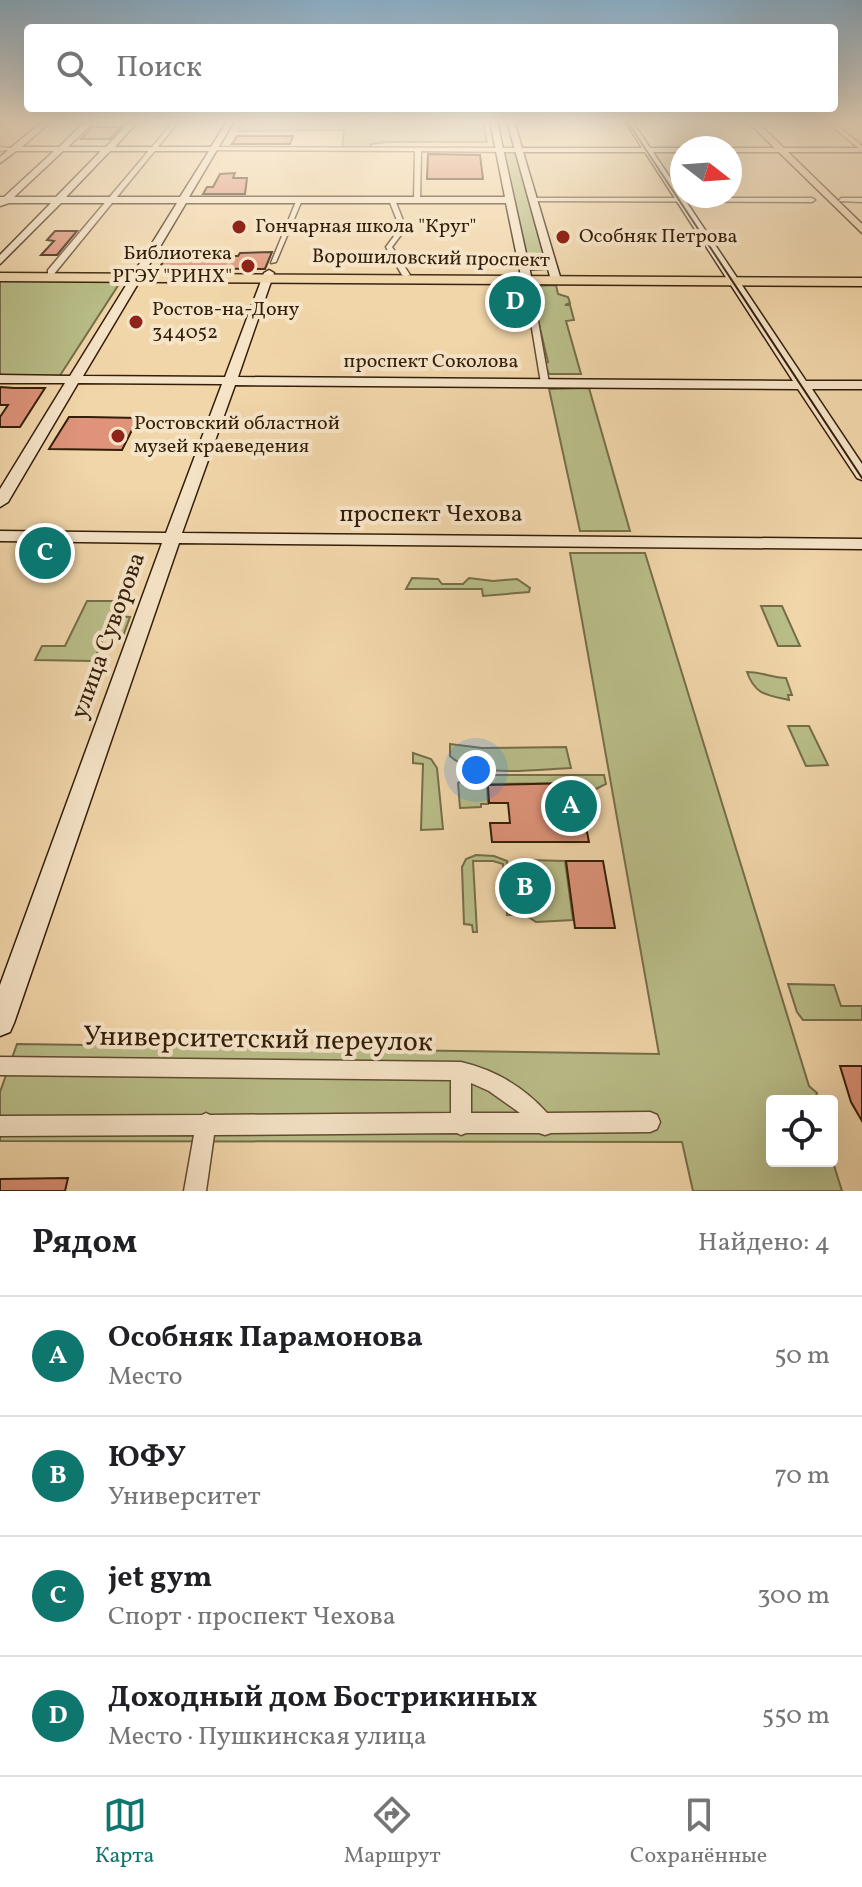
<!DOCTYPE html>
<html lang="ru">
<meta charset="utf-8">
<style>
:root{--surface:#fff;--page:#f6f6f6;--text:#202124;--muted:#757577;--line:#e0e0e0;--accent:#0f766e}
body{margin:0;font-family:Vollkorn,serif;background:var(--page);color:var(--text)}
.controls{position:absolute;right:24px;bottom:24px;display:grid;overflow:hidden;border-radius:8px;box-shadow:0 8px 32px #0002}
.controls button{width:72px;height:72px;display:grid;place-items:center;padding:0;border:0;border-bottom:2px solid var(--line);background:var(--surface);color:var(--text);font:40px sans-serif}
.compass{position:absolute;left:670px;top:136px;width:72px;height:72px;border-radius:50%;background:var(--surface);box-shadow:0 8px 32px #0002;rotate:107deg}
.you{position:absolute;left:476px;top:770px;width:28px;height:28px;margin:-20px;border:6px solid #fff;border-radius:50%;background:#1a73e8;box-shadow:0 0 0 12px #1a73e833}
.badge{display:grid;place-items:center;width:52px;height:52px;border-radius:50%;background:var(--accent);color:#fff;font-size:26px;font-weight:700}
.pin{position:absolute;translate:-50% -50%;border:4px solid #fff;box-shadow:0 2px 8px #0006}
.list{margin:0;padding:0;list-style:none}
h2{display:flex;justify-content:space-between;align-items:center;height:104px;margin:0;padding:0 32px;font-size:34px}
h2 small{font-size:26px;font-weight:400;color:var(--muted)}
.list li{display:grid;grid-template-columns:52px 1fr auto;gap:24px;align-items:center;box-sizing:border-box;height:120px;padding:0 32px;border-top:2px solid var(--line)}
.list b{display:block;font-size:30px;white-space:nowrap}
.list p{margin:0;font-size:26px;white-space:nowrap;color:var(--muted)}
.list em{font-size:26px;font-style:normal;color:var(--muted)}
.icon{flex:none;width:44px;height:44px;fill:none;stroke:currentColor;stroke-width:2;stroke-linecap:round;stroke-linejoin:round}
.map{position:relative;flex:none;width:862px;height:1191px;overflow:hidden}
.search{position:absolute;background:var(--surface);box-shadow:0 8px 32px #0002;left:24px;right:24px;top:24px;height:88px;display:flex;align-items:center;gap:20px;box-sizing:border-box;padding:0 28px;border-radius:8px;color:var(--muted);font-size:30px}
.sheet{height:584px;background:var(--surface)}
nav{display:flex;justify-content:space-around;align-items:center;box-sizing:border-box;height:112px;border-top:2px solid var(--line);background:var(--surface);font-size:22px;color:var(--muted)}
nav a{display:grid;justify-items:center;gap:4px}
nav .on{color:var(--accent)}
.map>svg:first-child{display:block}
</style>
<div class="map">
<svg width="862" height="1191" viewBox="0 0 862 1191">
<rect width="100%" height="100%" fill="#f1d6aa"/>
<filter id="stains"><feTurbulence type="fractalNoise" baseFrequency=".0025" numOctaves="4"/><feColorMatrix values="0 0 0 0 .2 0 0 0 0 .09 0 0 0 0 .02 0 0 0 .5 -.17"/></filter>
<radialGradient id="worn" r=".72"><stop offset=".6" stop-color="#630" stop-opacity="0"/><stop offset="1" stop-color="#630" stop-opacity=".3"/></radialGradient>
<g fill="#b9be89" stroke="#766e49" stroke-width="2">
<polygon points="243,121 483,121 487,142 387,142 371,144 370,148 342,148 344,130 238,131"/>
<polygon points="503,151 515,151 547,266 528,266"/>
<polygon points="0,281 121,281 59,377 0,376"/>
<polygon points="556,285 558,294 568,297 570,303 565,305 570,305 574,320 566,321 581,374 549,374 545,364 548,362 530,286"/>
<polygon points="589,388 630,531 580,531 549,389"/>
<polygon points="570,553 645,553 809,1086 817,1093 814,1101 772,1101 772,1161 832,1159 842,1191 693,1191 682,1142 0,1141 0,1092 17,1044 87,1045 91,1033 96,1033 96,1038 107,1042 116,1033 121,1034 118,1045 157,1047 160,1035 168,1035 172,1044 177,1044 184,1036 190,1036 188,1047 659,1054"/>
<polygon points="412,578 438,579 442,584 463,584 469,578 493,581 517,579 530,588 529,592 483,596 482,589 406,589"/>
<polygon points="87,601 115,601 110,616 130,617 123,636 104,636 94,661 35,660 42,646 65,646"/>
<polygon points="761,606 782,606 800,646 778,646"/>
<path d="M747,672C762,672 772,678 786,678L792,695H788L789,700C767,695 755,695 747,672Z"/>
<polygon points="809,726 828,765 806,766 788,726"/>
<path d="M450,744L482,748L566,747L571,768C539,769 474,779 450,756Z"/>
<polygon points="413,753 431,759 437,768 443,829 421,830 423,764 413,763"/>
<polygon points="470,775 604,775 606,784 596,789 593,800 578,800 582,797 579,783 487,784 488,804 481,804 481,807 460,808 458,783"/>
<polygon points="476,855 494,856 507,861 512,915 507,915 503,864 493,861 473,861 477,932 473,932 472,925 464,924 462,867 466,859"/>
<polygon points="528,860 565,861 573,920 536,922 527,916 522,870 524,863"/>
<polygon points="788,984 834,985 841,1006 862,1006 862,1020 803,1020 797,1012"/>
</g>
<g fill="#de937a" stroke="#341e09" stroke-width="2">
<polygon points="92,127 121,127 110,139 81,139"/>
<polygon points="237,136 293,136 290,144 232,144"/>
<polygon points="428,154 480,155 483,179 427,179"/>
<polygon points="235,173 233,178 247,178 245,194 203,194 207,187 213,187 220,174"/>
<polygon points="55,231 77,231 57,255 41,255 54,241 47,240"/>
<polygon points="170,252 219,252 216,256 238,256 240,253 272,252 265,269 159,268"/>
<polygon points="0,387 14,388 45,388 20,427 0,427 0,417 8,405 0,405"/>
<polygon points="69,417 88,417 138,418 122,450 49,449"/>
<polygon points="579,783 581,797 577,797 582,827 586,827 589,842 492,842 490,823 510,823 508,803 489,803 488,785"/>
<polygon points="566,861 603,861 615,928 575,928"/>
<polygon points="840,1066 862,1066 862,1121 851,1102"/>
<polygon points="68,1178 65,1191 0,1191 0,1179"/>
</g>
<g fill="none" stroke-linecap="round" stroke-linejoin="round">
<g stroke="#634c31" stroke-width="3">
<g id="street">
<polygon points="1,121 7,121 0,126"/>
<polygon points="174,121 179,121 54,274 48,274 48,270"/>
<polygon points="826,121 832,121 862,146 862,151"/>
<polygon points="0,147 18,149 0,151"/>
<polygon points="209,147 518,148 521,150 518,152 421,151 420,200 417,202 414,200 415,151 207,150"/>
<polygon points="392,198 395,200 406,228 392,247 410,275 406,277 402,275 386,247 400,228 389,200"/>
<polygon points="534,198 812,198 815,200 812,202 532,201"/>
<polygon points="841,198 862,198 862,202 839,201"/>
<polygon points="297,199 302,200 276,262 271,263"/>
<polygon points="553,265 557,267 555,268 525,270 521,268 525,266"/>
<polygon points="523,274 530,276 549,383 545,386 541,383"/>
<path d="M0,1057L461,1062C495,1070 524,1087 547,1113L650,1112L657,1115L660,1122L657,1129L650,1132L551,1133L545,1135L539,1133H466L461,1135L457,1133L214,1135L206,1191H184L194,1135L0,1136V1116L202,1115L206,1113L210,1115L451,1113V1080L0,1075ZM471,1083L489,1091L520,1113H471Z"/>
</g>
</g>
<g stroke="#341e09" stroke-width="3">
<g id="secondary">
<path d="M43,121H51L22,147H59L86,121H94L68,147H106L131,121H138L115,147H211L227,121H234L189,197H505L490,121H497L531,276L526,279L521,276L506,203H186L83,376L225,377L264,273L269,270L274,273L238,377L793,381L645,152H523L561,280L556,283L551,280L507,121H514L522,148H642L625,121H632L650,148H683L682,152H653L806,381H862V389H812L862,464V480L857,478L798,389L235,385L182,533L862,539V549L179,543L14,1023L10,1032L0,1036V985L162,543L0,541V531L166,533L222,384L78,383L8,502L0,507V489L65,383H0V375L70,376L177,203H61L0,264V255L51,203H9L0,206V197H4L54,151H16L0,163V157ZM63,151H101L56,197H14ZM110,151H209L180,197H66Z"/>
<polygon points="729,148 862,148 862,152 730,152"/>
</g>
</g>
<g stroke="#341e09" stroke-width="3">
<g id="primary">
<polygon points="747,121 756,121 862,224 862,233"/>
<polygon points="0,273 862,278 862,286 0,281"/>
</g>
</g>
<use href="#street" fill="#f6e4c8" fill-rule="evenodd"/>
<use href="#secondary" fill="#f6e4c8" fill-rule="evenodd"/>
<use href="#primary" fill="#f1d6aa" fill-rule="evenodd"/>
<polyline stroke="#341e09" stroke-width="2" points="627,121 862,478"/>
</g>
<linearGradient id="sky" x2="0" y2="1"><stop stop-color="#8bb5d3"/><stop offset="0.42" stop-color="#f9edd9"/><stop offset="1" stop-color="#f9edd9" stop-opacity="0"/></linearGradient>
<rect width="862" height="288" fill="url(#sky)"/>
<g fill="#8f2418" stroke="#f6e4c8" stroke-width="3">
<circle cx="239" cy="227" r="8"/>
<circle cx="563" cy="237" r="8"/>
<circle cx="248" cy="266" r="8"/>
<circle cx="136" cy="322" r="8"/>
<circle cx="118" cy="436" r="8"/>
</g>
<g text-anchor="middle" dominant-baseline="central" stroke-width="8" stroke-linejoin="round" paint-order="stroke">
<g font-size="20" fill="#341e09" stroke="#f6e4c8" text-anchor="start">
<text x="255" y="227">Гончарная школа "Круг"</text>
<text x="579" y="237">Особняк Петрова</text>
<text x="232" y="254" text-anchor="end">Библиотека<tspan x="232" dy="23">РГЭУ "РИНХ"</tspan></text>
<text x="152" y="310">Ростов-на-Дону<tspan x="152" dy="23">344052</tspan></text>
<text x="134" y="424">Ростовский областной<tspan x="134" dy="23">музей краеведения</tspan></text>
</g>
<g font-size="20" fill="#341e09" stroke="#f6e4c8">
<text transform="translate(431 259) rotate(1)">Ворошиловский проспект</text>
<text x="431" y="362">проспект Соколова</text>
</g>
<g font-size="24" fill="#341e09" stroke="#f6e4c8">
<text x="431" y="515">проспект Чехова</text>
<text transform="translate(109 636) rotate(-70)">улица Суворова</text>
</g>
<g font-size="28" fill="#341e09" stroke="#f6e4c8">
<text transform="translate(258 1040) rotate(1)">Университетский переулок</text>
</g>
</g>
<rect width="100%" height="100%" filter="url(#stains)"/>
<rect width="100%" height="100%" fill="url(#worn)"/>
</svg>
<div class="controls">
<button><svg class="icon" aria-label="locate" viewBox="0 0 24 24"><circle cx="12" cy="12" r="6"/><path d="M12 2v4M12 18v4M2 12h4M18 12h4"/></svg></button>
</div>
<svg class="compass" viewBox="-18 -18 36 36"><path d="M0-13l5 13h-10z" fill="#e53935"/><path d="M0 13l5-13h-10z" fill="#757577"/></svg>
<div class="you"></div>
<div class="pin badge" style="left:571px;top:806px">A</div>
<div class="pin badge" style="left:525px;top:888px">B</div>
<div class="pin badge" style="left:45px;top:553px">C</div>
<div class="pin badge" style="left:515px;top:302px">D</div>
<div class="search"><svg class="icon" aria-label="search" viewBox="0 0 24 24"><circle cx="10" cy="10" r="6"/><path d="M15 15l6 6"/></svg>Поиск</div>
</div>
<section class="sheet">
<h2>Рядом<small>Найдено: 4</small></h2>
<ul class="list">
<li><span class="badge">A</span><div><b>Особняк Парамонова</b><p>Место</p></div><em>50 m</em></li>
<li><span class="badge">B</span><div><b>ЮФУ</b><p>Университет</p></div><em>70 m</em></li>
<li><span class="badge">C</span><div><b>jet gym</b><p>Спорт · проспект Чехова</p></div><em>300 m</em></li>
<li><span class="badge">D</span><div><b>Доходный дом Бострикиных</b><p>Место · Пушкинская улица</p></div><em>550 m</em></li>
</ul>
</section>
<nav>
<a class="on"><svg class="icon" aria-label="map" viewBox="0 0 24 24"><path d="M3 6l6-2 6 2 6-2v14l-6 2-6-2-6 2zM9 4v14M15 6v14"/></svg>Карта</a>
<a><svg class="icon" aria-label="directions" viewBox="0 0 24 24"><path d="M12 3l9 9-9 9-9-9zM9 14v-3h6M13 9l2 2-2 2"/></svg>Маршрут</a>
<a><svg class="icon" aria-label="saved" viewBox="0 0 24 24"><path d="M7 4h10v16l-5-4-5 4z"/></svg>Сохранённые</a>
</nav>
